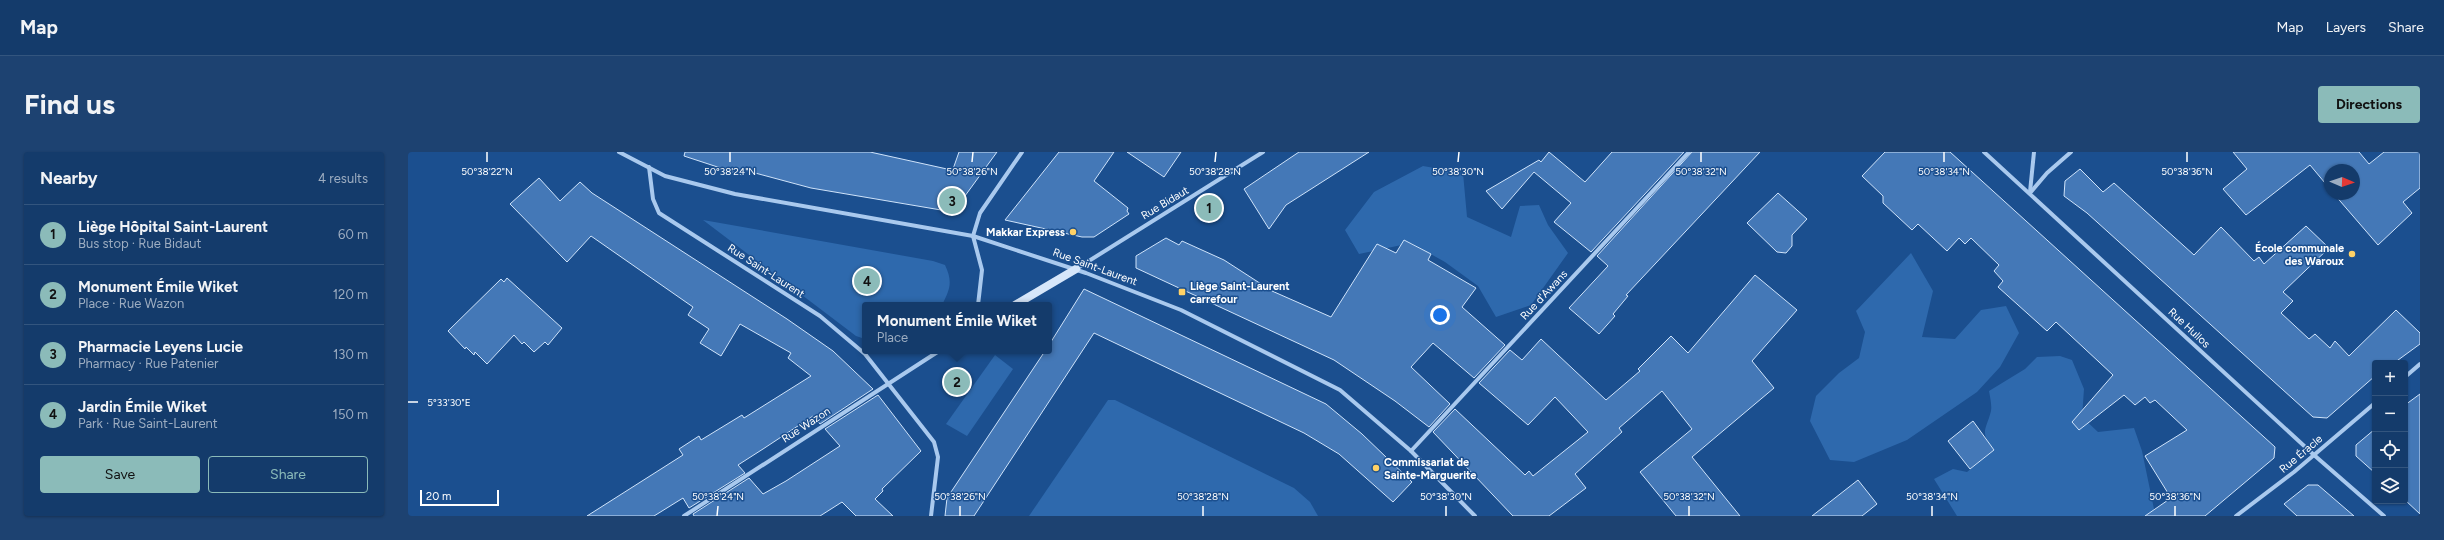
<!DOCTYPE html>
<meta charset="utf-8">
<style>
:root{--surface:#143b6b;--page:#1d4271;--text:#f1f3f6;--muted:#9dadc1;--line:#33557e;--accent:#8bbbb9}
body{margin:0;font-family:Figtree,sans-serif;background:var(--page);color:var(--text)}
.controls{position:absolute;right:12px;bottom:12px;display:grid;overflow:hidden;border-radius:4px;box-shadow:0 1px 3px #0004}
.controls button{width:36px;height:36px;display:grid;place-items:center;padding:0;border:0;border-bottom:1px solid var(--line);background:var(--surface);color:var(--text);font:20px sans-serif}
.compass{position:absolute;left:1916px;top:12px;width:36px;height:36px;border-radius:50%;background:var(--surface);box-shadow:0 1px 3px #0004;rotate:92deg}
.scale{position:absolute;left:12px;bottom:10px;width:79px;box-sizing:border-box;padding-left:4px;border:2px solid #fff;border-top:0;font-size:11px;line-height:14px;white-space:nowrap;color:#fff;-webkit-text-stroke:3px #1b4f8f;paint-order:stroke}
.you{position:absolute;left:1032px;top:163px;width:14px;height:14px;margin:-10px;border:3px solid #fff;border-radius:50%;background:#1a73e8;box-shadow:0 0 0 6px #1a73e833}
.badge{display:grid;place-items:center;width:26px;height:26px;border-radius:50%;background:var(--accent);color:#111;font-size:13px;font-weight:700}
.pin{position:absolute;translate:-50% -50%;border:2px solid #fff;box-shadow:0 1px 4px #0006}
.popup{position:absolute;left:454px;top:150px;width:190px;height:52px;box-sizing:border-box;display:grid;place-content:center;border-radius:4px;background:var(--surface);filter:drop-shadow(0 1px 3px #0005);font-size:13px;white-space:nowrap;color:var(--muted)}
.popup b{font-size:15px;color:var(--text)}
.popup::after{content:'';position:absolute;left:50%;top:100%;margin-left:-8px;border:8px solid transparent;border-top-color:var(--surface)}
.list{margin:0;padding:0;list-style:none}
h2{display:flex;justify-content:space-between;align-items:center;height:52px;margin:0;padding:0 16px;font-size:17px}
h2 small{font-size:13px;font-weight:400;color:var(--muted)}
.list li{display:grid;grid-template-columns:26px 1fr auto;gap:12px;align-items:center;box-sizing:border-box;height:60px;padding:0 16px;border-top:1px solid var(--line)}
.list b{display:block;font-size:15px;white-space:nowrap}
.list p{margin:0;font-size:13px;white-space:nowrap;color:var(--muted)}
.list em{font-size:13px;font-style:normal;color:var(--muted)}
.actions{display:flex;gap:8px;padding:12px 16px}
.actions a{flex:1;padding:9px 0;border:1px solid var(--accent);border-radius:4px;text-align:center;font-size:14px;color:var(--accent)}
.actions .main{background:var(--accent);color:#111}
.icon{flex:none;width:22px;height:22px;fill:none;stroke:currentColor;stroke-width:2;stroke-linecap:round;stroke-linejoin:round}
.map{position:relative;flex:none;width:2012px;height:364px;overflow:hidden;border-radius:4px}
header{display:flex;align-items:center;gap:24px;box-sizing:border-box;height:56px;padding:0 20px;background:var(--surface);border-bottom:1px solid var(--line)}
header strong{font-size:19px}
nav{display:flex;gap:22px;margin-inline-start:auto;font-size:14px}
.intro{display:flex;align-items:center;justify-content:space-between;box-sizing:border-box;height:96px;padding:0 24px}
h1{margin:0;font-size:28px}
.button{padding:10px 18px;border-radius:4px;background:var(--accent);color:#111;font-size:14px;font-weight:700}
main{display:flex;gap:24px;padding:0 24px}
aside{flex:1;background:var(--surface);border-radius:4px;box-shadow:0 1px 3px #0004}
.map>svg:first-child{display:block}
</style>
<header>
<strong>Map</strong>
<nav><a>Map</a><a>Layers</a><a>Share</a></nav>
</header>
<div class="intro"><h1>Find us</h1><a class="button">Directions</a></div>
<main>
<aside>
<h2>Nearby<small>4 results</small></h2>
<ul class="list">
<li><span class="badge">1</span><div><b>Liège Hôpital Saint-Laurent</b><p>Bus stop · Rue Bidaut</p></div><em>60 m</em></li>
<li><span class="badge">2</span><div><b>Monument Émile Wiket</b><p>Place · Rue Wazon</p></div><em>120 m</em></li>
<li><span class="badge">3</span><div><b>Pharmacie Leyens Lucie</b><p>Pharmacy · Rue Patenier</p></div><em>130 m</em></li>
<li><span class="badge">4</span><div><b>Jardin Émile Wiket</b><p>Park · Rue Saint-Laurent</p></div><em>150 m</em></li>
</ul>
<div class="actions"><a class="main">Save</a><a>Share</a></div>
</aside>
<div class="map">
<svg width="2012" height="364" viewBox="0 0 2012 364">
<rect width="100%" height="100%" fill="#1b4f8f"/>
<g fill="#2e69ad">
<polygon points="1015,14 1055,21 1059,65 1103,85 1112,54 1131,53 1140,73 1160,101 1123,153 1088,165 1070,134 1037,110 1003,91 951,102 937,78 966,40"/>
<path d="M295,68L525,109L537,113C545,130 542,137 534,153H457V187L448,184Z"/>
<polygon points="1503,101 1525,139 1514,185 1547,187 1573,158 1598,154 1611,181 1592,215 1569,240 1499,288 1446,310 1422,308 1402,269 1408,244 1431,221 1451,206 1457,180 1448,159"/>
<polygon points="587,203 605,217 559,284 538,272"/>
<path d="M1652,204L1664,208L1676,237L1674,265L1690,280L1726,276L1734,299L1746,357L1751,364H1549L1526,327L1545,317L1559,320L1586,298C1571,279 1578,279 1583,259C1584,253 1582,245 1581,239L1617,217L1629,205Z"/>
<polygon points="700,248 707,248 886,336 902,350 910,364 621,364"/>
</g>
<g fill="#4478b7" stroke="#cfe3fa">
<polygon points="277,0 462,0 539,17 544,20 551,0 589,0 546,59 539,59 403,36 336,18 334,23 276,4"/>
<polygon points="651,0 706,0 686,29 720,56 719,59 721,62 686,85 674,85 597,68"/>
<polygon points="719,0 773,0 756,25"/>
<polygon points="891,0 961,0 878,53 861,77 836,37"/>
<polygon points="1141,0 1177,30 1204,0 1276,0 1183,100 1146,70 1163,51 1126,20 1094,57 1078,39 1131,8 1133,10"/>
<polygon points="1284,0 1352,0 1218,143 1220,144 1205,162 1207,164 1191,182 1161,156 1200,114 1189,104"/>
<polygon points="1477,0 1542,0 1856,285 1867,295 1866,306 1797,364 1737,364 1763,346 1737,304 1779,278 1747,248 1742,251 1737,245 1727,253 1716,243 1671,278 1664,270 1705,223 1648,170 1639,179 1590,135 1595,129 1586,119 1591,113 1563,86 1557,92 1551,86 1539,99 1510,72 1504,78 1475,51 1475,44 1454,24"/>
<polygon points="1825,0 1951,0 1961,12 1976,0 2012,0 2012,36 1995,50 2004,61 1970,93 1926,42 1946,42 1946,18 1922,18 1922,37 1902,13 1838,63 1815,37 1839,17"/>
<polygon points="1672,17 1695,40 1706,31 1786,103 1813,75 1846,109 1851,105 1856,112 1898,74 1921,96 1875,140 1885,149 1873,161 1901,187 1907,182 1922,196 1927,189 1941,204 1988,158 2012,181 2012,192 1986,211 1967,211 1967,224 1919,266 1905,265 1679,61 1656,44 1657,29"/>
<polygon points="131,26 152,49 172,30 184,41 379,167 425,199 465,237 412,272 405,264 355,297 330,313 337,321 281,356 275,346 246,364 179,364 275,303 271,297 291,284 293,288 334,263 336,266 403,224 380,206 383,201 332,172 313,204 292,191 301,177 280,163 285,155 183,84 159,110 102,52"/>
<polygon points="1370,41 1399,67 1384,83 1384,94 1378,101 1369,100 1339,71"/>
<polygon points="758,86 771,93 774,89 816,108 864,139 923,165 969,92 988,101 996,88 1023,102 1020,108 1068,136 1054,155 1097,193 1066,226 1025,191 1003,215 1042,252 1021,275 987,249 926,208 728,116 728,104"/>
<polygon points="1347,123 1389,158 1344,209 1366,236 1284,305 1332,364 1268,364 1232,320 1284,277 1254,239 1211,276 1214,280 1167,322 1178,336 1141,364 1105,364 1025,280 1047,257 1117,323 1121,319 1125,324 1180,280 1147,245 1120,273 1071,231 1102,198 1114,208 1133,187 1198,248 1232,219 1230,217 1263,184 1280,201"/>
<polygon points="99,126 154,176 140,193 137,190 126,200 116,190 114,192 106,183 79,212 67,200 66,203 58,195 57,197 40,179 93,127 96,130"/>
<polygon points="676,137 918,252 954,282 1004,330 985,350 931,302 896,281 686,181 566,364 537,364 539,346 637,199 641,199 641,193"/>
<polygon points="2012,242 2012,362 1997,348 1997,253"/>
<polygon points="470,243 513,299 474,337 475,339 467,347 485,364 448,364 434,350 412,364 286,364 285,362 341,326 355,342 378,329 432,294 417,277"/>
<polygon points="1565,269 1586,298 1562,317 1540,289"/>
<polygon points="1967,277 1967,321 1948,304 1948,293"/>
<polygon points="1450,328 1469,352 1454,364 1404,364"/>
<polygon points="1900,333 1910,333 1946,364 1889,364 1876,352"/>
</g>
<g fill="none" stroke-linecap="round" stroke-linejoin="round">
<g stroke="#a9c9ee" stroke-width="4">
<polyline points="211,0 257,24 327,42 565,84 678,121 773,158 932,238 1003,299 1067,364"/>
<polyline points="1576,0 1906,303 1976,364"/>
<polyline points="241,15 245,47 251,61 412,164 457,202 526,290 530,305 523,364"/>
<polyline points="1622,40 1626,0"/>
<polyline points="1622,41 1639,21 1663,0"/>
<polyline points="565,84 572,61 614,0"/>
<polyline points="565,84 574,118 570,153"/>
<polyline points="668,117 855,0"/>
<polyline points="1997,225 2012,212"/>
<polyline points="1003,299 1281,0"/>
<polyline points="276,364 531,199"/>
<polyline points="1828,364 1886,320 1967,251"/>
</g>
<polyline stroke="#d6e6fa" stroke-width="8" points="607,153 668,117"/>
</g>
<path fill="none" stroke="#fff" stroke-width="1.5" d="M79,10V0M322,10V0M564,10L565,0M807,10L808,0M1050,10L1051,0M1293,10V0M1536,10V0M1779,10V0M0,250H10M309,364L310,354M552,364V354M795,364V354M1038,364V354M1281,364V354M1524,364V354M1767,364V354"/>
<g fill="#ffd166" stroke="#1b4f8f" stroke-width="1.5">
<circle cx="665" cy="80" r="4"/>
<circle cx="1944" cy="102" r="4"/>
<rect x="770" y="136" width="8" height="8" rx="2"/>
<circle cx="968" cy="316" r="4"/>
</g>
<g text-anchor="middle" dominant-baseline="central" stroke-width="3" stroke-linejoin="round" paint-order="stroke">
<g font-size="11" fill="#fff" stroke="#1b4f8f">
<text transform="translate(757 51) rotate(-31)">Rue Bidaut</text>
<text transform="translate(687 115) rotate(20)">Rue Saint-Laurent</text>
<text transform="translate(358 119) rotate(33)">Rue Saint-Laurent</text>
<text transform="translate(1136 143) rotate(-47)">Rue d'Awans</text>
<text transform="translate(1781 176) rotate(43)">Rue Hullos</text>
<text transform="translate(398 273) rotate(-33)">Rue Wazon</text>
<text transform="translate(1893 302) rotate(-40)">Rue Éracle</text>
</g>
<g font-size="11" font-weight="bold" fill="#fff" stroke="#1b4f8f" text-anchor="end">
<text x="657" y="80">Makkar Express</text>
<text x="1936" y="96">École communale<tspan x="1936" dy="13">des Waroux</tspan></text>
<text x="782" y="134" text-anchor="start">Liège Saint-Laurent<tspan x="782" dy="13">carrefour</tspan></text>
<text x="976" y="310" text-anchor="start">Commissariat de<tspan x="976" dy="13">Sainte-Marguerite</tspan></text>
</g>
</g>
<g font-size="10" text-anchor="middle" fill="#fff" stroke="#1b4f8f" stroke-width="3" stroke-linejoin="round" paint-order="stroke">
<text x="79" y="23">50°38'22"N</text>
<text x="322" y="23">50°38'24"N</text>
<text x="564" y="23">50°38'26"N</text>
<text x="807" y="23">50°38'28"N</text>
<text x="1050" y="23">50°38'30"N</text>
<text x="1293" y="23">50°38'32"N</text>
<text x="1536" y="23">50°38'34"N</text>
<text x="1779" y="23">50°38'36"N</text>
<text x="41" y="254">5°33'30"E</text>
<text x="310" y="348">50°38'24"N</text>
<text x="552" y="348">50°38'26"N</text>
<text x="795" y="348">50°38'28"N</text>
<text x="1038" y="348">50°38'30"N</text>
<text x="1281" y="348">50°38'32"N</text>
<text x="1524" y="348">50°38'34"N</text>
<text x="1767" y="348">50°38'36"N</text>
</g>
</svg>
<div class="controls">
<button>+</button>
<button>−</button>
<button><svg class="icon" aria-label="locate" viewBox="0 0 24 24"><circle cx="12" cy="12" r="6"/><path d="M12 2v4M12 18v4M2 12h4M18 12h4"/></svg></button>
<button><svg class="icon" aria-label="layers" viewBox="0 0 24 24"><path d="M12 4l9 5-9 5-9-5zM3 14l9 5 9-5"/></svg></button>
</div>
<svg class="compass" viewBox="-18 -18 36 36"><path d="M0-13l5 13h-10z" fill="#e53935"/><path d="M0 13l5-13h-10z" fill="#9dadc1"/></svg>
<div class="scale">20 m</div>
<div class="you"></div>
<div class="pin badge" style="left:801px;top:56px">1</div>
<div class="pin badge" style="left:549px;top:230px">2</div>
<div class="popup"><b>Monument Émile Wiket</b>Place</div>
<div class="pin badge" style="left:544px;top:49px">3</div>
<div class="pin badge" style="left:459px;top:129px">4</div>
</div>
</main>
